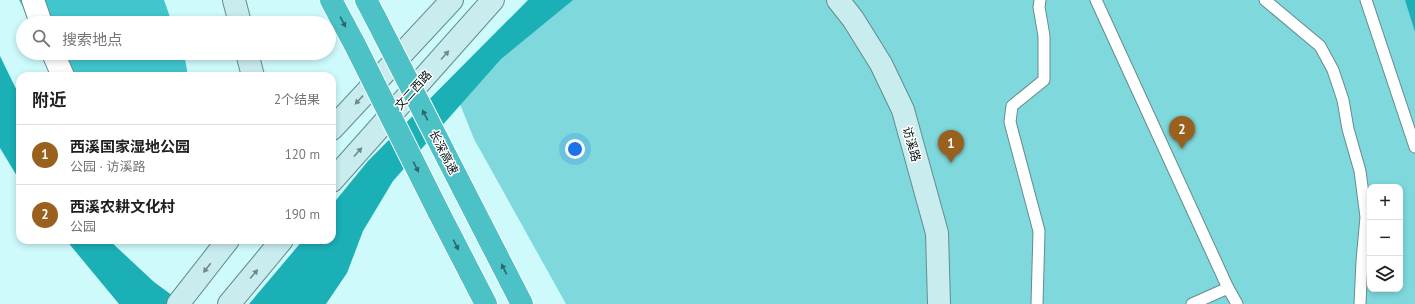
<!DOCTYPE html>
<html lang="zh">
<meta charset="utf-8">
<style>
:root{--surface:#fff;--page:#f2f2f2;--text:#202124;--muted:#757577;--line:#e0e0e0;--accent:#9a601e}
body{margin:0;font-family:"PT Sans","Noto Sans SC",sans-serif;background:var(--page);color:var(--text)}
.controls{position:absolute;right:12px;bottom:12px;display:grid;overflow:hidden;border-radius:8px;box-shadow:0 2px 6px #0003}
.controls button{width:36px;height:36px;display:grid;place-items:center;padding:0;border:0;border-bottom:1px solid var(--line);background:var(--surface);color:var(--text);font:20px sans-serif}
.you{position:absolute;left:575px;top:149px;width:14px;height:14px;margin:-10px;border:3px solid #fff;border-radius:50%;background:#1a73e8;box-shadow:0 0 0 6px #1a73e833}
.badge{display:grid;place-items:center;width:26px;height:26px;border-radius:50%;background:var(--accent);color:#fff;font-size:13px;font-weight:700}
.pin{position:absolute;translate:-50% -33px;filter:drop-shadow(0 1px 2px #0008)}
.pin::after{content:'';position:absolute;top:21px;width:14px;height:12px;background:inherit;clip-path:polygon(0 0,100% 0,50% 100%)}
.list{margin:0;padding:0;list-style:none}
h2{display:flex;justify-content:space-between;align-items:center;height:52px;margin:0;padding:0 16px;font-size:17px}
h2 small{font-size:13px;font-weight:400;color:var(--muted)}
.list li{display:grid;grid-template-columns:26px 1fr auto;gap:12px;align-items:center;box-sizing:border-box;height:60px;padding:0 16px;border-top:1px solid var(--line)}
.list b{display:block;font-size:15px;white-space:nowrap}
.list p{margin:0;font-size:13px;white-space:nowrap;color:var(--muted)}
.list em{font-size:13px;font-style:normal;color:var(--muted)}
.icon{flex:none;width:22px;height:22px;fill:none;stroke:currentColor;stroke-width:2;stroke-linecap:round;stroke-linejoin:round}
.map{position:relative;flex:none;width:1415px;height:304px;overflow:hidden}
.search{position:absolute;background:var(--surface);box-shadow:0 2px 6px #0003;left:16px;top:16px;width:320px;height:44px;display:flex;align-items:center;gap:10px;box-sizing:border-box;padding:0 14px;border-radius:22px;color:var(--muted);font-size:15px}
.panel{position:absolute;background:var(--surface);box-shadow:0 2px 6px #0003;left:16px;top:72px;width:320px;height:172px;border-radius:12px}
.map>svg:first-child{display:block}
</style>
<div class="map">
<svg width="1415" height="304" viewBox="0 0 1415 304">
<rect width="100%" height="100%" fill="#cefafc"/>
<path fill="#7ed8dc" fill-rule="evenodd" d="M549,0H1415V304H566L474,139L456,94ZM1370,187H1400V289H1370Z"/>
<g fill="#40c6cc">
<polygon points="19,0 164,0 172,23 32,23"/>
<polygon points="48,53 184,53 188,76 61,76"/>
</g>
<g fill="#1bafb6">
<polygon points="528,0 573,0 501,59 393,181 363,231 347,273 326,304 249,304 303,240 332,240 332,205 368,161"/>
<polygon points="1405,0 1415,0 1415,32"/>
<polygon points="0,56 20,97 20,181 0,148"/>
<polygon points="66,240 109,240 154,282 184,304 119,304"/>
</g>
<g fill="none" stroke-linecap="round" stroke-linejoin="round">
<g stroke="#638c8e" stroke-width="13">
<g id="lane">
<polyline points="1096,0 1228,288"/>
<polyline points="1265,0 1320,46 1333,70 1343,100 1348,129 1360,171 1366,217 1362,261 1360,304"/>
<polyline points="1366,0 1415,147"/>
<polyline points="1037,304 1039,231 1010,122 1012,106 1044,80 1044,36 1039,7 1040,0"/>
<polyline points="1192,304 1228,288 1237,304"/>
</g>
</g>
<g stroke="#638c8e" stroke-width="24">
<g id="street">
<polyline points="33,0 41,23"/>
<polyline points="53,53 63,76"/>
</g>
</g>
<g stroke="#638c8e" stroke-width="24">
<g id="secondary">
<polyline points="234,0 240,23"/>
<polyline points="838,0 853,19 881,64 903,110 937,233 939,304"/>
<polyline points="247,53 253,76"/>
<polyline points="332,129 452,0"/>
<polyline points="332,181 493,0"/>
<polyline points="178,304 228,240"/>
<polyline points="229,304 282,240"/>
</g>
</g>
<g stroke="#fff" stroke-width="24">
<g id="highway">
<polyline points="331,0 355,45"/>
<polyline points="366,0 376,19"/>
<polyline points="462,187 522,304"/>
<polyline points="438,211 486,304"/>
</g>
</g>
<use href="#lane" stroke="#fff" stroke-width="11"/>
<use href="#street" stroke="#fff" stroke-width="22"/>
<use href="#secondary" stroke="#c9ecee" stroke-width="22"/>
<use href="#highway" stroke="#4cc1c6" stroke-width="22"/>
<g stroke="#fff" stroke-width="24" stroke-linecap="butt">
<g id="highway-bridge">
<polyline points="376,19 462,187"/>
<polyline points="355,45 438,211"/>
</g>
</g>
<use href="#highway-bridge" stroke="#4cc1c6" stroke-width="22"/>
</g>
<defs><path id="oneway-solid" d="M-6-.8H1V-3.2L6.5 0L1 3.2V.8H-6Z"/></defs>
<g fill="#28696c">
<use href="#oneway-solid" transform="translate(343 22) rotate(62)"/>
<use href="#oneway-solid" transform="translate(425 115) rotate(-117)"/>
<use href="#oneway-solid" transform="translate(416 167) rotate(63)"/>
<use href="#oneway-solid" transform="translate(456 245) rotate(63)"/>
<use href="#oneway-solid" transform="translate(504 269) rotate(-117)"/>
</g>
<g fill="#70898b">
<use href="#oneway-solid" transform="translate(445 55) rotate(-48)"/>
<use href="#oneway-solid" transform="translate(359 100) rotate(133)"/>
<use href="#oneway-solid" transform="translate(358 152) rotate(-48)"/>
<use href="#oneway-solid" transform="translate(207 268) rotate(128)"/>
<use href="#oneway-solid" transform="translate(254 274) rotate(-50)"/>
</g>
<g text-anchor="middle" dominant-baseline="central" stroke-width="3" stroke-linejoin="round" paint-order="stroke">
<g font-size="12" fill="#031112" stroke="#fff">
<text transform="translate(413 90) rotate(-48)">文二西路</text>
<text transform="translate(912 144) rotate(74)">访溪路</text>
<text transform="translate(444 152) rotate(63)">长深高速</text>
</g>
</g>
</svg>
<div class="controls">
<button>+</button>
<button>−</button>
<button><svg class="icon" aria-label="layers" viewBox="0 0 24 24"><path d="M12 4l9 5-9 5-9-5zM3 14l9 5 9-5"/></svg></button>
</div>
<div class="you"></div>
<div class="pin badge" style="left:951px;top:163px">1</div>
<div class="pin badge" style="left:1182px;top:149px">2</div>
<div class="search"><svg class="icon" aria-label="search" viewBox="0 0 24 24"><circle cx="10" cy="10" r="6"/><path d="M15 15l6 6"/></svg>搜索地点</div>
<section class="panel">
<h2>附近<small>2个结果</small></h2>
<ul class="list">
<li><span class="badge">1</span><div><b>西溪国家湿地公园</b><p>公园 · 访溪路</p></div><em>120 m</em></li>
<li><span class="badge">2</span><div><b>西溪农耕文化村</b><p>公园</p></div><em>190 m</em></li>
</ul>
</section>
</div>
